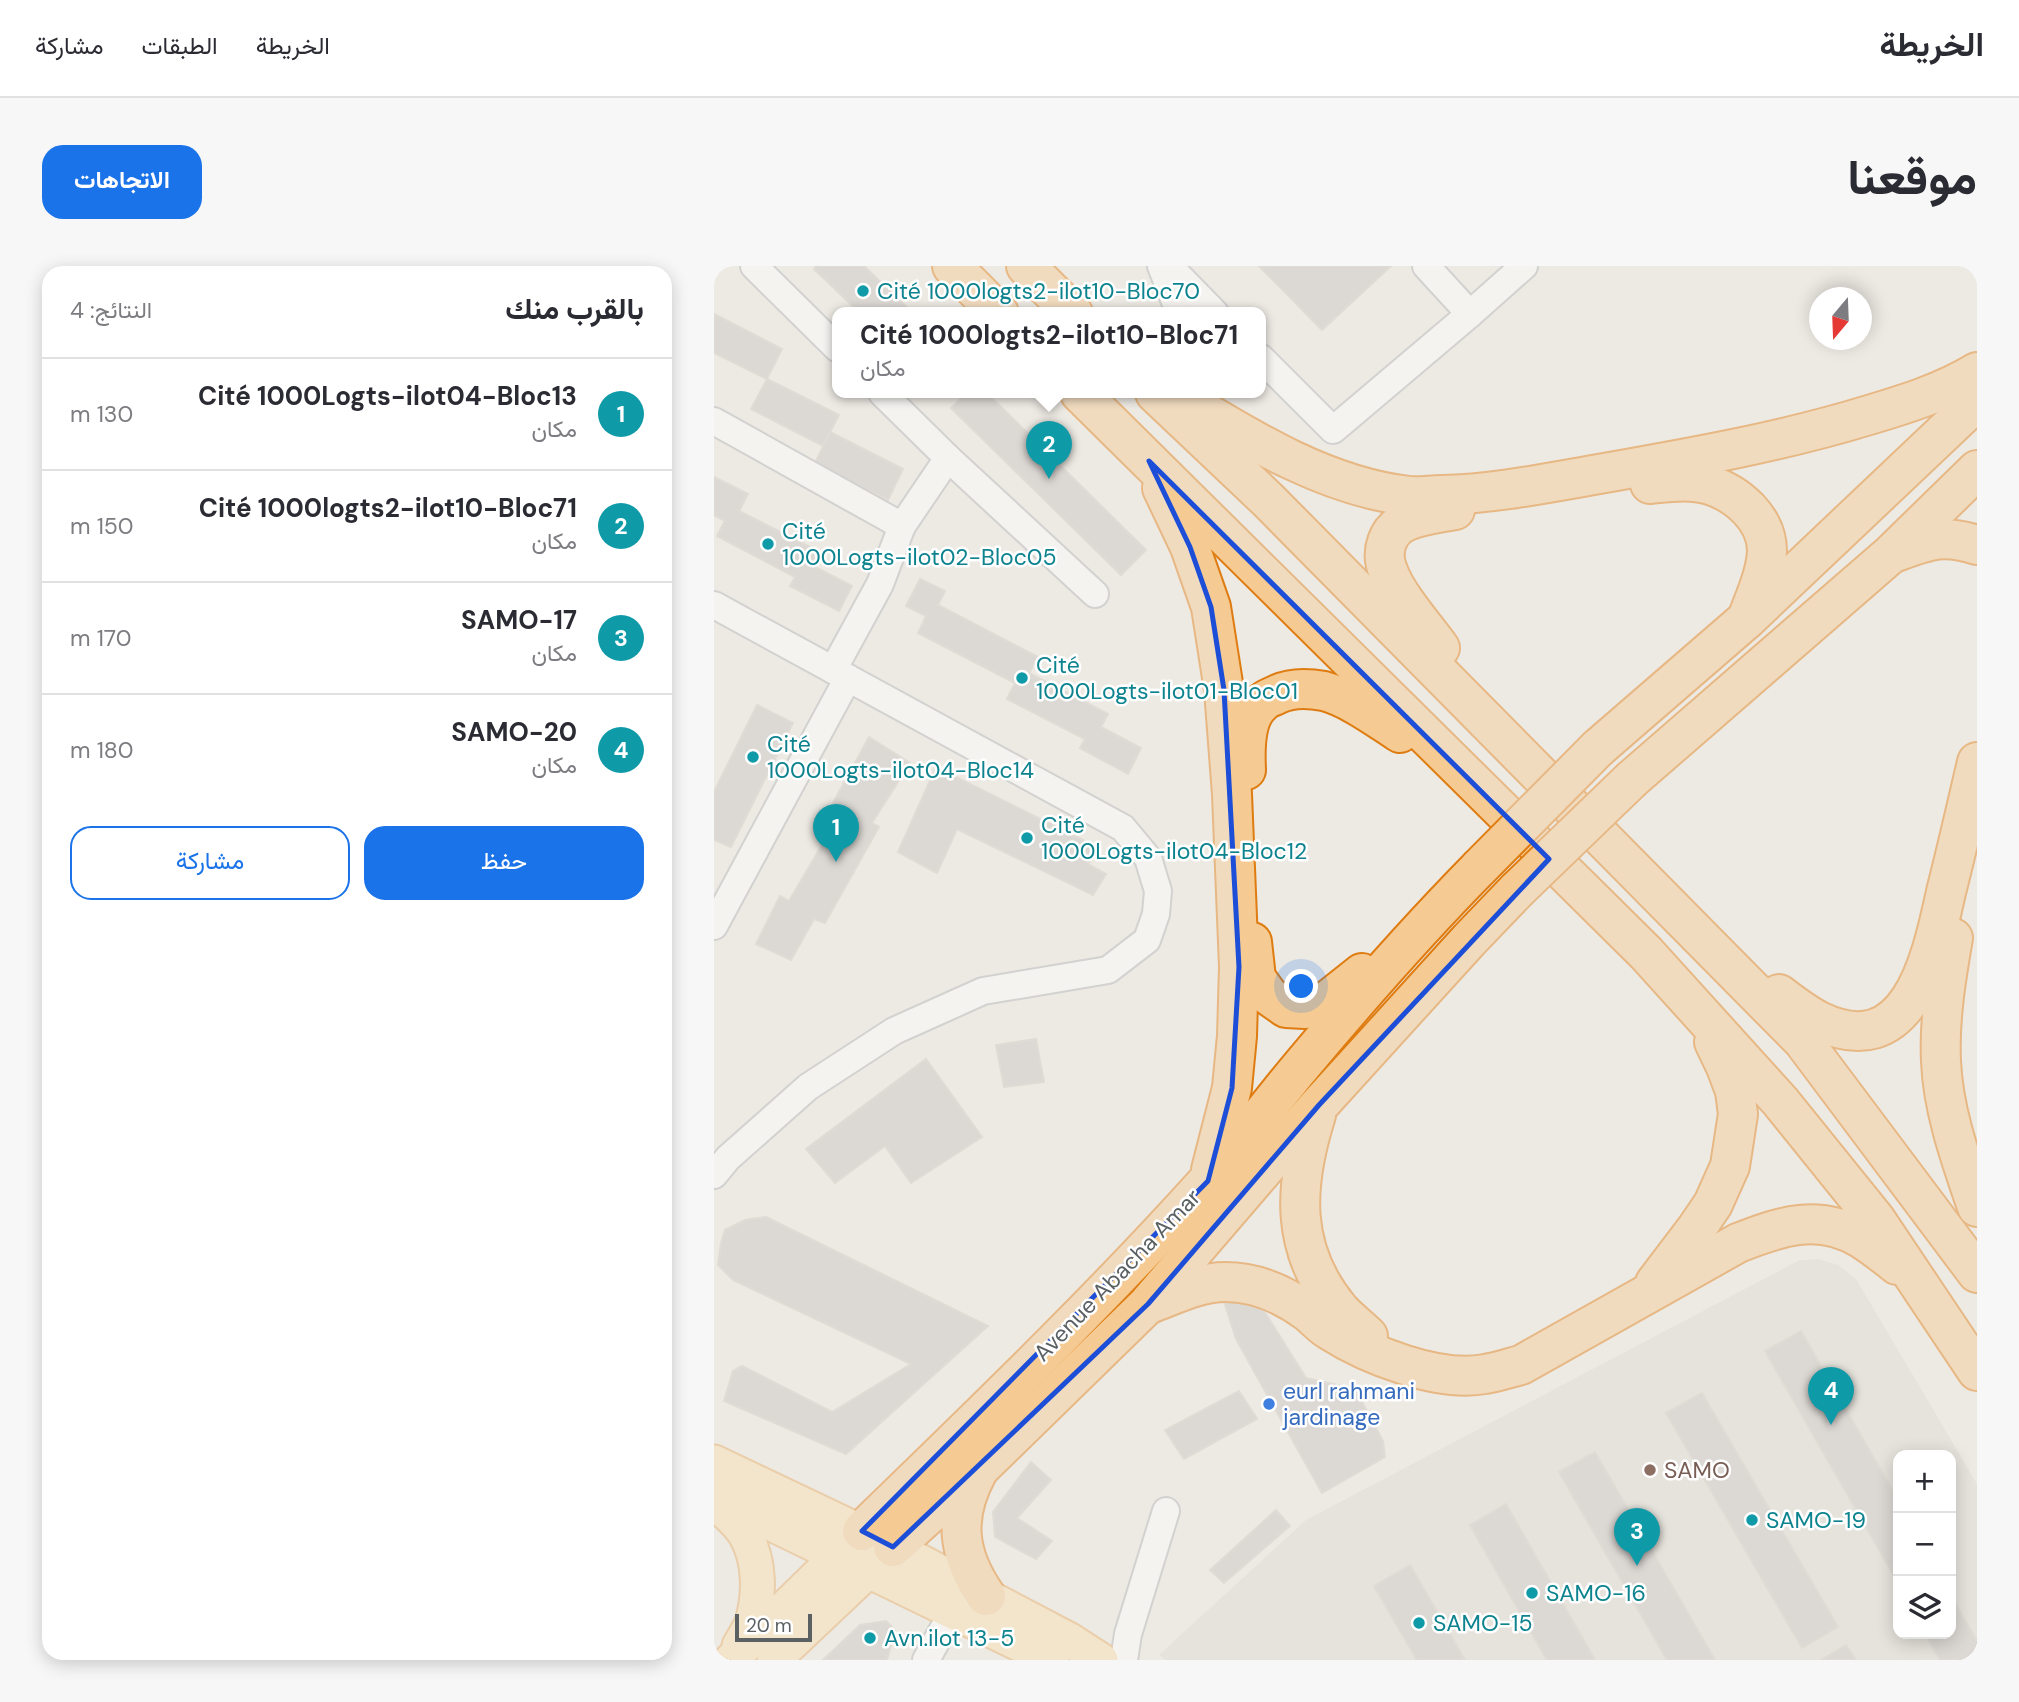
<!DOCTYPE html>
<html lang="ar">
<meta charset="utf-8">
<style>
:root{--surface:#fff;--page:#f7f7f7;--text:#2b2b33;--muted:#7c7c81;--line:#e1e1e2;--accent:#1a73e8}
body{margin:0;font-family:"DM Sans",Vazirmatn,sans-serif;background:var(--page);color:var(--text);direction:rtl}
.controls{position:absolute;right:21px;bottom:21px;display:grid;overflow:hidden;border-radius:14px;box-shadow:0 4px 18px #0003}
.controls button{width:63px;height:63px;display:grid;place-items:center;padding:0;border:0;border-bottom:2px solid var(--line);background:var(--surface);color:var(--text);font:35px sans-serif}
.compass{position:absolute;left:1095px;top:21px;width:63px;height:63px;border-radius:50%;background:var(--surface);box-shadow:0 4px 18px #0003;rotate:199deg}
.scale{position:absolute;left:21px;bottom:18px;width:77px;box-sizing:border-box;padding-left:7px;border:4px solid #5b6063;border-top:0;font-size:19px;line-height:24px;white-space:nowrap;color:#5b6063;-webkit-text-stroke:5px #fff;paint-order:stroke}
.you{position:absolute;left:588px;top:721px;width:24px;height:24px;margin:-18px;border:5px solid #fff;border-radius:50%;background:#1a73e8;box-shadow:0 0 0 10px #1a73e833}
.badge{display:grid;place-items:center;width:46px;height:46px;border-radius:50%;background:var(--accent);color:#fff;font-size:23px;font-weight:700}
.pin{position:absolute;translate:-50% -58px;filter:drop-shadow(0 2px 4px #0008)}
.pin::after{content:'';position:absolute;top:37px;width:24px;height:21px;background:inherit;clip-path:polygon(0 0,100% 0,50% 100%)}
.popup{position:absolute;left:118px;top:41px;width:434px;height:91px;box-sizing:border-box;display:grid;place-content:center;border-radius:14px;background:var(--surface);filter:drop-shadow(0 2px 5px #0005);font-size:23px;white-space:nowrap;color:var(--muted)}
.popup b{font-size:26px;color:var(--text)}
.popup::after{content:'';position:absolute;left:50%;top:100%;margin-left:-14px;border:14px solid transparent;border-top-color:var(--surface)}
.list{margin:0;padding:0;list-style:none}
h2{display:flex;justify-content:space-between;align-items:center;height:91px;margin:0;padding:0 28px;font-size:30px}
h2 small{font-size:23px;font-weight:400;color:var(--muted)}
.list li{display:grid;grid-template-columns:46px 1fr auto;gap:21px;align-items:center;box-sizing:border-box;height:112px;padding:0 28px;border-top:2px solid var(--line)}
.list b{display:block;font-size:26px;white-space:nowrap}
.list p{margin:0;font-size:23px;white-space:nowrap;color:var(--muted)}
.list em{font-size:23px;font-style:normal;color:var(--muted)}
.actions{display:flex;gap:14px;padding:21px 28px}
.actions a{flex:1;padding:16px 0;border:2px solid var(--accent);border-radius:21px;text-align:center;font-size:24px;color:var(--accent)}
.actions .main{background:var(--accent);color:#fff}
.icon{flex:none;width:38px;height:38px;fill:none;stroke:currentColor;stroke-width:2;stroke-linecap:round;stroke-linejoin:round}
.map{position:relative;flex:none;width:1263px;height:1394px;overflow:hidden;direction:ltr;border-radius:21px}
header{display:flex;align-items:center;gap:42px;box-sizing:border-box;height:98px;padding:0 35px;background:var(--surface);border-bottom:2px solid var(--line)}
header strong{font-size:33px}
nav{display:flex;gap:38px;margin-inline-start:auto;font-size:24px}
.intro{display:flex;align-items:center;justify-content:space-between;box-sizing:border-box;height:168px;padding:0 42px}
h1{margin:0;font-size:49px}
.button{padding:18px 32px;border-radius:21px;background:var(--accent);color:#fff;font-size:24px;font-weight:700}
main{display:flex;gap:42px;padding:0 42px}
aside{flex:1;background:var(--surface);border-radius:21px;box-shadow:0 4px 18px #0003}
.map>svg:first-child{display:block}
</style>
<header>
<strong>الخريطة</strong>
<nav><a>الخريطة</a><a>الطبقات</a><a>مشاركة</a></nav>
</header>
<div class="intro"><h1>موقعنا</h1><a class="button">الاتجاهات</a></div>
<main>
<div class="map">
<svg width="1263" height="1394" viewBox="0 0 1263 1394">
<rect width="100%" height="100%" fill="#ede9e3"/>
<path fill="#ddd9d2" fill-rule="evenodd" d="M1104,993L1124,999L1142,1013L1263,1218V1394H452L445,1389L592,1254L1086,994ZM1184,1189H1237V1368H1184Z"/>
<g fill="#c8c4c0" stroke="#d1cac2" stroke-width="2">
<polygon points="102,0 150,0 199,47 146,47 100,3"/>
<polygon points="545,0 677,0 608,64"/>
<polygon points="0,48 68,83 53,113 0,87"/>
<polygon points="53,113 125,149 109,180 37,143"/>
<polygon points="252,127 273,127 432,284 407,309 237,142"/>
<polygon points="116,166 189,203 174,234 101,197"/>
<polygon points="0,211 34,228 25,245 104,285 97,299 138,320 125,345 76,320 81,311 3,270 11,255 0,249"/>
<polygon points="206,313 231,325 224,339 324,391 315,407 394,448 387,461 427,482 414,508 366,482 371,473 293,433 301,417 204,367 212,350 192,340"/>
<polygon points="43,439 79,457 17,581 0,574 0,526"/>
<polygon points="155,471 196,497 158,557 165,561 111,657 100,653 77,694 42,678 66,630 75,635 129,543 119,537"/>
<polygon points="222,501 383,581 374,598 392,608 379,629 243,563 223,607 184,586"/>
<polygon points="322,773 330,816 290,821 282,779"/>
<polygon points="212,793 268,871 197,917 171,880 121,917 92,883"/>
<polygon points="52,951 274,1060 132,1188 10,1135 19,1105 28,1100 118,1146 197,1098 19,1014 4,999 7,977 11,964 31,954"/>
<polygon points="508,1029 547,1040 592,1112 641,1123 669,1175 671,1191 608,1227 522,1073"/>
<polygon points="1087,1065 1184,1234 1184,1317 1051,1085"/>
<polygon points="525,1125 543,1153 470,1193 451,1164"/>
<polygon points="988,1127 1124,1361 1088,1382 952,1147"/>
<polygon points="881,1186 1001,1394 953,1394 845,1206"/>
<polygon points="317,1196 337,1214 303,1252 338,1275 322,1293 281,1271 279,1246"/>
<polygon points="792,1238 881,1394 833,1394 756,1259"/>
<polygon points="562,1244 576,1260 510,1317 496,1304"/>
<polygon points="696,1299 751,1394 703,1394 660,1320"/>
<polygon points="1237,1330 1263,1375 1263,1394 1226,1394 1211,1368 1237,1368"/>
<polygon points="172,1355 181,1364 173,1394 109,1394 146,1359"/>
<polygon points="1132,1379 1142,1394 1107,1394"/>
</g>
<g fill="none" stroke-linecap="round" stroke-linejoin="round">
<g stroke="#b1b5b8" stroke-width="30">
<g id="minor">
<polyline points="40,0 123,82"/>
<polyline points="447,0 464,43 464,47"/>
<polyline points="455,0 501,47"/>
<polyline points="712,0 756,48"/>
<polyline points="547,92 619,164 756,48 810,0"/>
<polyline points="168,127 234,192 381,328"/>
<polyline points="0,155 188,260 234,192"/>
<polyline points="0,339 409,562 434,592 444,625 442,648 433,674 394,704 269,725 180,765 94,821 14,892 0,909"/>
<polyline points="119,404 166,318 188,260"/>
<polyline points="0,660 134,412"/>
<polyline points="212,1394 238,1347"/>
<polyline points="410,1394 414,1368 452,1245"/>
</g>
</g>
<g stroke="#e6ab63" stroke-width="37">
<g id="major">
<polyline points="0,1196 179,1281 356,1374 387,1394"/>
<polyline points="0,1230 338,1394"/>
<path d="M2,1238C12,1247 25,1257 32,1270C46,1295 46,1329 38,1356C35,1364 29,1372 25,1380"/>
<polyline points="17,1394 139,1275"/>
<polyline points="60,1394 170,1290"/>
</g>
</g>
<g stroke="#df7c11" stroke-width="42">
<g id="highway">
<polyline points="238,0 285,47"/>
<polyline points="312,0 359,47"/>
<polyline points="366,127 932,687 1066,835 1162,954 1263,1105"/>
<polyline points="441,127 554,234 1089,775 1263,1007"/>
<path d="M468,132C537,174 613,221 695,230C706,231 717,229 727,229C780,228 833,217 885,208C976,192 1067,176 1155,149C1192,138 1230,126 1263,106"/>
<path d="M936,218C956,216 977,213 996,219C1024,228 1053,253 1053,285C1052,308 1041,331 1033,353"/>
<polyline points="448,222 476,281 497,341 510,424 518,528 525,701 523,770 518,822 497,904"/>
<path d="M1182,286C1215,274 1229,268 1263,279"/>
<path d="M726,382C710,360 683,330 674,305C666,286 673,263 693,255C708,249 725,247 741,244"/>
<polyline points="884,482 1033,353 1263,135"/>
<path d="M532,504C531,484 531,451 548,437C551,433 558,431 562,429C577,421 594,422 610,425C636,432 663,452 686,467"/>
<polyline points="918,513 1177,288 1263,204"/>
<path d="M1239,672C1232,712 1225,755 1227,795C1229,845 1247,894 1263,941"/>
<polyline points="538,676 542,712 555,730 572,742 591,743 614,734 648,707"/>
<path d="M1065,728C1078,738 1091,748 1105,755C1197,799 1218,689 1232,626C1243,583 1253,539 1263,496"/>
<path d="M602,849C580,919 575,983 626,1044C634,1053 645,1061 654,1070"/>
<polyline points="941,1017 982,963 999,938 1016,900 1024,848 1021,825 1012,801 1000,776"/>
<path d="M435,1038C460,1029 485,1016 511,1016C542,1016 571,1029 595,1047C602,1053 608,1060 615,1064C654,1089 725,1117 771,1108C783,1106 795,1102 807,1099L1024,977C1067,960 1105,947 1148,973C1160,981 1172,990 1183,999"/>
<path d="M264,1205C239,1251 243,1288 272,1330"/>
<path d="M148,1265C264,1152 382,1039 491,918C525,880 555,838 588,799C645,731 703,665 765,602"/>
<polyline points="179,1281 265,1203 434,1038 605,839 755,674 803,624"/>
</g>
</g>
<use href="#minor" stroke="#fff" stroke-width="26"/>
<use href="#major" stroke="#f9e0ad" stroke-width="33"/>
<use href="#highway" stroke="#f5cb93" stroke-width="38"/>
<g stroke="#df7c11" stroke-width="42" stroke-linecap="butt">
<g id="highway-bridge">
<polyline points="765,602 884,482"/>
<polyline points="803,624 918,513"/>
</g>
</g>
<use href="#highway-bridge" stroke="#f5cb93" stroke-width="38"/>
</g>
<path d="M0 0H1263V1394H0ZM435,195L835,593L605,839L434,1038L179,1281L148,1265L494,915L518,822L525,701L510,424L497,341L476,281Z" fill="#ede9e3" fill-opacity=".55" fill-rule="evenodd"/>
<path fill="none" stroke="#1d4ed8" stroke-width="5" stroke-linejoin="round" d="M435,195L835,593L605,839L434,1038L179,1281L148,1265L494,915L518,822L525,701L510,424L497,341L476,281Z"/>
<g fill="#0f9aa8" stroke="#fff" stroke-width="2.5">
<circle cx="149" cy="25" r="7"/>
<circle cx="54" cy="278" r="7"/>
<circle cx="308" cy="412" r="7"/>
<circle cx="39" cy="491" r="7"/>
<circle cx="313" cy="572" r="7"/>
<circle cx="1038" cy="1254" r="7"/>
<circle cx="818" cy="1327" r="7"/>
<circle cx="705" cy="1357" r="7"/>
<circle cx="156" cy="1372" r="7"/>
</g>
<circle fill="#3f7fe0" stroke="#fff" stroke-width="2.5" cx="555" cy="1138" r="7"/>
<circle fill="#8d6e63" stroke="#fff" stroke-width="2.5" cx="936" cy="1204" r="7"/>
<g text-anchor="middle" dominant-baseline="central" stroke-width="5" stroke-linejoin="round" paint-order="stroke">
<g font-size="23" fill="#0d838f" stroke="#fff" text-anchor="start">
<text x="163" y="25">Cité 1000logts2-ilot10-Bloc70</text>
<text x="68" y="265">Cité<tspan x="68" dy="26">1000Logts-ilot02-Bloc05</tspan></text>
<text x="322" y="399">Cité<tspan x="322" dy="26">1000Logts-ilot01-Bloc01</tspan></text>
<text x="53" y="478">Cité<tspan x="53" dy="26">1000Logts-ilot04-Bloc14</tspan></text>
<text x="327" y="559">Cité<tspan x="327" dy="26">1000Logts-ilot04-Bloc12</tspan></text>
<text x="1052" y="1254">SAMO-19</text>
<text x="832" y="1327">SAMO-16</text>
<text x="719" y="1357">SAMO-15</text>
<text x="170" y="1372">Avn.ilot 13-5</text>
</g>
<g font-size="23" fill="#5b6063" stroke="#fff">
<text transform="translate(403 1009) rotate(-46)">Avenue Abacha Amar</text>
</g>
<g font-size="23" fill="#366cbe" stroke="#fff" text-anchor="start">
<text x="569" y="1125">eurl rahmani<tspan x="569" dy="26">jardinage</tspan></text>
</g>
<g font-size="23" fill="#785e54" stroke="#fff" text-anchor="start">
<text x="950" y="1204">SAMO</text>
</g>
</g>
</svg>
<div class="controls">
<button>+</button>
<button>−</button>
<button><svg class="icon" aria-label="layers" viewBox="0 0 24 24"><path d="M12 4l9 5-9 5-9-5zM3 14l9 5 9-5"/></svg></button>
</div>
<svg class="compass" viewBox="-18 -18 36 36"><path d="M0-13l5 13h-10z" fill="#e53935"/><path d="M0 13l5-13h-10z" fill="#7c7c81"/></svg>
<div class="scale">20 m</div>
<div class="you"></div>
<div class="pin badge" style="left:122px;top:596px;background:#0f9aa8">1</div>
<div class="pin badge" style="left:335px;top:213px;background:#0f9aa8">2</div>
<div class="popup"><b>Cité 1000logts2-ilot10-Bloc71</b>مكان</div>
<div class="pin badge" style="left:923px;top:1300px;background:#0f9aa8">3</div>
<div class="pin badge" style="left:1117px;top:1159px;background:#0f9aa8">4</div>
</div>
<aside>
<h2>بالقرب منك<small>النتائج: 4</small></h2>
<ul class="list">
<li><span class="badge" style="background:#0f9aa8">1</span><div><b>Cité 1000Logts-ilot04-Bloc13</b><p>مكان</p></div><em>130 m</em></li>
<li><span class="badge" style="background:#0f9aa8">2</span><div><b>Cité 1000logts2-ilot10-Bloc71</b><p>مكان</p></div><em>150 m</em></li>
<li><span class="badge" style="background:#0f9aa8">3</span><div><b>SAMO-17</b><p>مكان</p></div><em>170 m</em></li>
<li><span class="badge" style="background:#0f9aa8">4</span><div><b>SAMO-20</b><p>مكان</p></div><em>180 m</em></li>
</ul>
<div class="actions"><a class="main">حفظ</a><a>مشاركة</a></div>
</aside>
</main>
